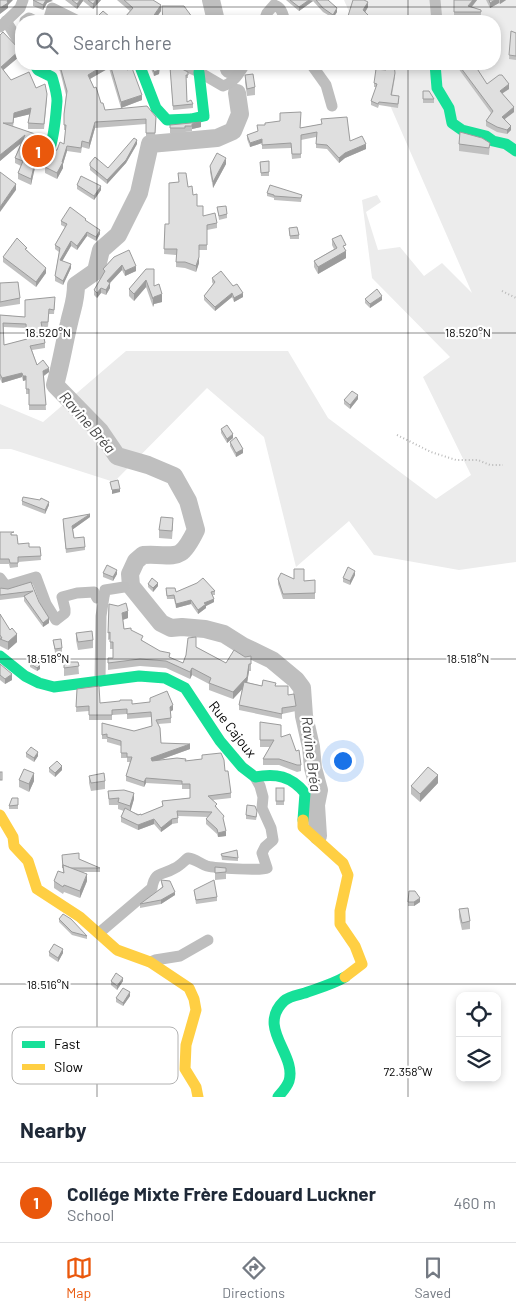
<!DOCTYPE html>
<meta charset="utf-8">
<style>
:root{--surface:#fff;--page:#f2f2f3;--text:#1f2937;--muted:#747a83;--line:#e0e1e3;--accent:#ea580c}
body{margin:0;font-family:Barlow,sans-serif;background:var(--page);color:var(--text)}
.controls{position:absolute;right:15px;bottom:15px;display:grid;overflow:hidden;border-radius:10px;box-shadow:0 2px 8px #0003}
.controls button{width:45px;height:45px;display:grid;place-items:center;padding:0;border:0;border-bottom:1px solid var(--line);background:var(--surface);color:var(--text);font:25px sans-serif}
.you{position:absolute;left:342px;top:760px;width:18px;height:18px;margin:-12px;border:4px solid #fff;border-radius:50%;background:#1a73e8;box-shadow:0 0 0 8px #1a73e833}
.badge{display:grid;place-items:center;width:32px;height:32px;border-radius:50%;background:var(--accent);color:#fff;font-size:16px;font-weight:700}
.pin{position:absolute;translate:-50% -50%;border:2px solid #fff;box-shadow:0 1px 5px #0006}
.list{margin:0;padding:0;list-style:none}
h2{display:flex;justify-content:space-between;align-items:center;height:65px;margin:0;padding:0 20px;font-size:21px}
h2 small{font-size:16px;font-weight:400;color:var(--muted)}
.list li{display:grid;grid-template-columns:32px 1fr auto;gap:15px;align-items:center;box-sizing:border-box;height:80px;padding:0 20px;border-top:1px solid var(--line)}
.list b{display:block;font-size:19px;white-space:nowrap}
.list p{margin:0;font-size:16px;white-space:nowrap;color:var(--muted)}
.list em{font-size:16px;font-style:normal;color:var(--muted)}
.icon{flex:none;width:28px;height:28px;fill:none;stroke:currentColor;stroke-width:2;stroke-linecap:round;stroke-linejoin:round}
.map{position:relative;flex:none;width:516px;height:1097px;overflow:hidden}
.search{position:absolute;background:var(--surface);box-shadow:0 2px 8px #0003;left:15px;right:15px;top:15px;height:55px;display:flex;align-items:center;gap:12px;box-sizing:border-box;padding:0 18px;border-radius:20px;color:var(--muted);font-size:19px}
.sheet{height:145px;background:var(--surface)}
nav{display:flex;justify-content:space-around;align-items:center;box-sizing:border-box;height:70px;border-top:1px solid var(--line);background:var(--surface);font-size:14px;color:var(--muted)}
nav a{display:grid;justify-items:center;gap:2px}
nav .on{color:var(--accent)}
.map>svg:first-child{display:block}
</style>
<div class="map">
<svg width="516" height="1097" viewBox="0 0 516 1097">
<rect width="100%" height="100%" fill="#fff"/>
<polygon fill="#ececec" points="344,0 516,0 516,562 459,570 374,555 349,521 296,567 264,437 207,388 114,482 11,449 0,449 0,404 43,422 126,351 288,351 328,418 436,499 471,475 423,377 450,357 372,278 362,200 377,195 381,202 366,212 378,250 400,247 424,276 442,263 472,293 372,64 495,64 495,21 353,21"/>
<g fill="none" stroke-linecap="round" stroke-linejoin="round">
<g stroke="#bfbfbf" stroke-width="18">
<polyline points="211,0 216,21"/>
<polyline points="228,64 229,69"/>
<path d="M237,93L240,114L233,131L217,138L150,144L139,193L118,235L101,250L96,271L76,285C76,301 72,309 69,323C64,344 61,364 55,385L100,431L117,456L148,465L174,476L188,501L196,530C179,565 176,553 143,555L136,561L130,574L131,586L161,623L171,628L182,627L205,629L224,634L243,646L272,660L296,680L302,688L304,716L311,747L313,768L319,790L316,805L318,836"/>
</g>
<g stroke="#b9b9b9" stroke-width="2" stroke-dasharray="1 2.5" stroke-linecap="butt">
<polyline points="502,291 516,298"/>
<polyline points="397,435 431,452 456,460 478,460 490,465 503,465"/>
</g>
<g stroke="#bebebe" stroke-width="11">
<polyline points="435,0 437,21"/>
<polyline points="6,21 21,45"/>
<polyline points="25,21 29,18 35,21"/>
<polyline points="48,21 52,8 78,21"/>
<path d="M264,21L267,13L274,5C282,7 283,15 285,21"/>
<polyline points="0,27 20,8 23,0"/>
<path d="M181,64L199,72L223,86C234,83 239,73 245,64"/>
<polyline points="311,64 326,85 332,106"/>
<polyline points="0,578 6,586 36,577 46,604 56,620 65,613 65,609 62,597 77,593 94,592 97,598 104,595"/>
<polyline points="100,681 101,616 105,590 124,587"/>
<path d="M99,933L152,888C155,870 162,876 175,868C180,866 184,861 188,858C196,859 200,864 207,866C215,868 261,871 267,868L262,853L265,847L273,840L271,828L262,808L263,797L260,786L255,777"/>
<polyline points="150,962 155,960 180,956 208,940"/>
</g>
<g stroke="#16e098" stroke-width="11">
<path d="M34,64L38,70L52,77C54,84 57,93 57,101C56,115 54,135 50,148"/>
<polyline points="139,64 156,108 167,120 191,119 204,116 199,72"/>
<polyline points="435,64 437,88 449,108 452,123 462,130 486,136 493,141 506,144 516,151"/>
<path d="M0,656L25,676L39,683L54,687L139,676L165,678L185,688L220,741L242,767L255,777C276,773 291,776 305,793L303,820"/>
<path d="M278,1097C282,1092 287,1087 289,1081C297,1054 256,1028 284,1001C289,996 298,995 305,993C319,988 333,984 345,977"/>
</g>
<g stroke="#ffcf43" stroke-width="11">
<polyline points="0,815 13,837 14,846 28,861 37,889 80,917 117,950 150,962 189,988 194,999 196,1010 186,1045 185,1069 196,1087 198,1097"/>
<polyline points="303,820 303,827 343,863 348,875 340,911 340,924 355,946 362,964 345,977"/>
</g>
</g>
<g fill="#c0c0c0" fill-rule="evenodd">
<polygon points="33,0 53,1 47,3 43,10 33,6"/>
<polygon points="65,0 101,0 93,9 83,1 77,9"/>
<polygon points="117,0 153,0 161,11 154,21 125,21 125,17 130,11"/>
<polygon points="286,0 328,0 337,12 333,18 323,12 313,1 299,11"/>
<polygon points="454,0 477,0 472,7 481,10 481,17 454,17"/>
<polygon points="486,0 506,0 500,4 499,3 490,8"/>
<polygon points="368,7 365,12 370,21 348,21 348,16"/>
<polygon points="97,17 110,21 98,21"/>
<polygon points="511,31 516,33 516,60 509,59"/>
<polygon points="0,35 20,56 3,70 11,80 36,88 47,99 44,129 28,129 28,123 30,114 14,118 13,126 41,141 31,185 18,179 18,173 21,166 15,163 15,158 21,143 0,161"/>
<polygon points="49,64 124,64 142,100 121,108 109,68 90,79 101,103 105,110 156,117 155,139 146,138 146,124 95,128 89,149 82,147 81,153 67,151 63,164 63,168 57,179 45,173 45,167 57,150 64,144 66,130 64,130 64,114 66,95 60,71 56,67 50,65"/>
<polygon points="149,64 160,64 159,74 154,76"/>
<polygon points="455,64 474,64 487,84 509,89 502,93 514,112 505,119 511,130 507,134 497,132 486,126 486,121 491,113"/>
<polygon points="170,67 188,72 188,78 186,78 187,102 193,104 193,108 173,110"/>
<polygon points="245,75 255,87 255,95 247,96 245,82"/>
<polygon points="395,77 392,95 399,99 398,108 379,105 378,108 371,105 371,101 376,87 374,87 374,83"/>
<polygon points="423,91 434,99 434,103 423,103"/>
<polygon points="301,117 300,128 322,124 321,119 350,141 366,149 345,158 339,163 327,149 316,148 316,137 301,140 301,158 292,159 291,148 262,149 262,143 250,147 247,139 247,135 258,131 265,125"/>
<polygon points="201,122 201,127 192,129 192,131 185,132 185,133 170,133 170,125"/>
<polygon points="490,143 489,155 459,151 459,144"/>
<polygon points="137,144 126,163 107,184 90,170 90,163 108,168"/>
<polygon points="269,161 269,176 261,176 260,162"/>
<polygon points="226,164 213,188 210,172 210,166"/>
<polygon points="178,173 193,195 197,206 203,216 217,223 217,228 207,230 207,250 199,250 199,263 196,272 185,268 176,267 176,255 164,254 165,224 169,224 179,182"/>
<polygon points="77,185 101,190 94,200 77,189"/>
<polygon points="267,193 302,195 301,202 274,200 274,198 267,196"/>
<polygon points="217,207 227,214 227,218 219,220"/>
<polygon points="61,221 86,221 100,234 96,241 87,236 77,250 71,246 62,261 71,268 63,285 55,281 55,276 59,252 55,249 55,245 65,227 61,225"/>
<polygon points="289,228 299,235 299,239 290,239"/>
<polygon points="332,239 346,251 346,258 318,274 314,267 314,261 334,249 332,245"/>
<polygon points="27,250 46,273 36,287 3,262 3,257"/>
<polygon points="114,257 136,271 125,276 122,270 110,283 110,288 106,295 101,293 97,298 94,295 94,290 103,274 103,269"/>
<polygon points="146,269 162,302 154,304 153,307 146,287 134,301 129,296 129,289"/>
<polygon points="212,278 243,297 234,302 232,297 215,311 204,300 204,296 213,284 212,282"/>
<polygon points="0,283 20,298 20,304 0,307"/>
<polygon points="365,299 382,300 370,308 365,303"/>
<path d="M55,302L54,314H49L48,327H42L45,343V348L32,350L37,365L49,372L44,376L46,410H29V394H26V380L23,381L22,377L2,383L0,379V315L25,317ZM4,327L26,328L27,339L4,345Z"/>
<polygon points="358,399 350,409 344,404 344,400"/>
<polygon points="221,429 233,438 227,443 221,433"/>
<polygon points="230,442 243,453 236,457 230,446"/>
<polygon points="22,501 49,505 45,514 22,505"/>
<polygon points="90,517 73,529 74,538 85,547 85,550 66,553 63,523"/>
<polygon points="173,526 172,539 159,538 159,530"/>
<polygon points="0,532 14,535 18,544 29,547 40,547 41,560 18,562 18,567 10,568 9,564 0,564"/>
<polygon points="103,573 117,574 113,581 103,577"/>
<polygon points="355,575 350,585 343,582 343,578"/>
<polygon points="278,579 294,579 304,581 315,580 315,599 283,599 278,584"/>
<polygon points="31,582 39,602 49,623 43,627 24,601 24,597 0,600 0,588 8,589"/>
<polygon points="148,584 158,586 153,592 148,587"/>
<polygon points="166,588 176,592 215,591 215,595 213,595 214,602 206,606 206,608 198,614 191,604 176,608 174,599 167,599"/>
<polygon points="109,604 118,606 128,618 123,620 124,629 131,630 143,641 170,658 183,663 196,647 226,663 251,664 251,671 249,671 247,682 262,686 276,686 288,695 296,706 296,711 282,714 282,719 239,710 239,705 242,689 233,699 209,690 209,684 192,675 190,679 166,668 140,666 108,670 108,658 113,658 113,649 110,649 110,639 108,640"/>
<polygon points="0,614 17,642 8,650 0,646"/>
<polygon points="76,633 93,640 93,648 78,650 76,640"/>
<polygon points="53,640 62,648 62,652 55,653"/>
<polygon points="64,662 78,662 79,674 64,676"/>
<polygon points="30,663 40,669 37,671 30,667"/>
<polygon points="0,664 12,680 5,684 0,680"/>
<polygon points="77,689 100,703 132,704 173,710 171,711 171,723 158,724 161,743 190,749 160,760 185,761 202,759 202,755 225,771 231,793 231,798 213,800 224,821 224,822 226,836 218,837 217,834 206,824 206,819 208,817 178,816 178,823 172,824 161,832 154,824 138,830 121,822 121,817 124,811 118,809 118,805 109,805 108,791 134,799 130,811 141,815 163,806 162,801 190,798 190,789 182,789 182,785 146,783 144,787 126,781 126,776 130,762 127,762 127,758 121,758 121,746 107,742 107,739 102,739 102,723 134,731 152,726 151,717 127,719 127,714 112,715 112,720 89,720 89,711 76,712"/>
<polygon points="260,722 281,737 296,751 301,765 301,771 297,772 279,765 263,765 263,759 270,747 260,747"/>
<polygon points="26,753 38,756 34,762 26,757"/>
<polygon points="49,768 62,770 55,777 49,772"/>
<polygon points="89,776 105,781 105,789 91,791 89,783"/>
<polygon points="19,780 34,781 29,792 19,787"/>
<polygon points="438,783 420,802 411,794 411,786"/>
<rect x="276" y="788" width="8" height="17"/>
<polygon points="18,798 18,809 9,809 9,806"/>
<polygon points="246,815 257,815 256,820 246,819"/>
<polygon points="221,854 238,858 238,861 222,860"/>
<polygon points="62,858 79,859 100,868 100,872 82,872 87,881 80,898 64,892 63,894 54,888 54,881 63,873"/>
<polygon points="215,867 226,868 226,879 215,880"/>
<polygon points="161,880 175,895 161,904 140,908 140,904 162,887"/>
<polygon points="194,890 217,897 217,901 196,904"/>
<polygon points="409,891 420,902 414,906 408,906"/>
<polygon points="459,909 470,921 470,929 462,930 459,917"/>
<polygon points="59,919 87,936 87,939 72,935 59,922"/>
<polygon points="49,952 63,953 58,962 49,956"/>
<polygon points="111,981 123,981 117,990 111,985"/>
<polygon points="130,996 123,1006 116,1002 116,998"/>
</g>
<g fill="#9c9c9c">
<polygon points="8,0 13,0 8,5 8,8 0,14 0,8"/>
<polygon points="46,0 53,0 47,3 43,10 43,5"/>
<polygon points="80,0 83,0 83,1 77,9 77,4"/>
<polygon points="96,0 101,0 93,9 93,4"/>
<polygon points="309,0 313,1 299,11 299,7"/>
<polygon points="473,0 477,0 468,11 468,6"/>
<polygon points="495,0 499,0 499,3 490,8 490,3"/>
<polygon points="500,0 506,0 500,4"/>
<polygon points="368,2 368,7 363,16 363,10"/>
<polygon points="161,5 161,11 154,21 150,21"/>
<polygon points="337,8 337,12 333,18 333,15"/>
<polygon points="20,50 20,56 1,72 1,67"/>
<polygon points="106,64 109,64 109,68 88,80 88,75"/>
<polygon points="160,64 159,74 154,76 154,72"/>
<polygon points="509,84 509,89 500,95 500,91"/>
<polygon points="142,95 142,100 121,108 121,102"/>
<polygon points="514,107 514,112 502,121 502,117"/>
<polygon points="31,108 31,114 14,118 13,128 14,113"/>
<polygon points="95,122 95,128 89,149 89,143"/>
<polygon points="201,122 201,127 192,129 192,124"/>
<polygon points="511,126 511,130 507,134 507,130"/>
<polygon points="25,135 25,140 0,161 0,155"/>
<polygon points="41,136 41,141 31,185 31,179"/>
<polygon points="262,139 262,143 250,147 250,143"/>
<polygon points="137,140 137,144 126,163 107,184 107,180"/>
<polygon points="366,144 366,149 345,158 339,163 339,158 345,153"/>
<polygon points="67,146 67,151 63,164 63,168 57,179 57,173"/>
<polygon points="226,158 226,164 213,188 213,182"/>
<polygon points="16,184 16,190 0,212 0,207"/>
<polygon points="101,186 101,190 94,200 94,196"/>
<polygon points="100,230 100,234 96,241 96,237"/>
<polygon points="87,232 87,236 77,250 77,246"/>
<polygon points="71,241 71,246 60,265 60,260"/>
<polygon points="346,251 346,258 318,274 318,267"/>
<polygon points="199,257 199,263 196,272 196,266"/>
<polygon points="71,264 71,268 63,285 63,281"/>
<polygon points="122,265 122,270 107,286 107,281"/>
<polygon points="136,266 136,271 125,276 125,271"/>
<polygon points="46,268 46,273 36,287 36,282"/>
<polygon points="146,280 146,287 134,301 134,294"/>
<polygon points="110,283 110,288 106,295 106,290"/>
<polygon points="101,288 101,293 97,298 97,293"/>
<polygon points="232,293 232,297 215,311 215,307"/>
<polygon points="243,293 243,297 234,302 234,298"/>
<polygon points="162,294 162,302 154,304 153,307 153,299 154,297"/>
<polygon points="382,296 382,300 370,308 370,304"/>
<polygon points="49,368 49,372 43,376 43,371"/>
<polygon points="22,373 22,377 2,383 2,378"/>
<polygon points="23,376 26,376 26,380 23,381"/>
<polygon points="358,395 358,399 350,409 350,405"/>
<polygon points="233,434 233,438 227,443 227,439"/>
<polygon points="243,449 243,453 236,457 236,453"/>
<polygon points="120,489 120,492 112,494 112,490"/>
<polygon points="49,502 49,505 45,514 45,510"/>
<polygon points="90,514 90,517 72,530 72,526"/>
<polygon points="117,570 117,574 113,581 113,577"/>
<polygon points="355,571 355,575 350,585 350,581"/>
<polygon points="158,583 158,586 153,592 153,588"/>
<polygon points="214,599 214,602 206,606 206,608 198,614 198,610 204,603"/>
<polygon points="191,600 191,604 176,608 176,604"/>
<polygon points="128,611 128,618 122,620 122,613"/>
<polygon points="49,618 49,623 43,627 43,623"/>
<polygon points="17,634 17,642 8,650 8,642"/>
<polygon points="249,664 249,671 247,684 233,699 233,692"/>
<polygon points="40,665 40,669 37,671 37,668"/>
<polygon points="192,668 192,675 190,679 190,672"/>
<polygon points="12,674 12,680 5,684 5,679"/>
<polygon points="173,705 173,710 170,712 170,707"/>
<polygon points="190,744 190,749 151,763 151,758"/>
<polygon points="38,752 38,756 34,762 34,758"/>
<polygon points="62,766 62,770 55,777 55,773"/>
<polygon points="34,773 34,781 29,792 29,784"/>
<polygon points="438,775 438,783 420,802 420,794"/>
<polygon points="146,778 146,783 144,787 144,782"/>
<polygon points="134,793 134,799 130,813 130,806"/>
<polygon points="154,819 154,824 138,830 138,825"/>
<polygon points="172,819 172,824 161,832 161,828"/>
<polygon points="226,831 226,836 218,837 218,833"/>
<polygon points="87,874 87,881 80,898 80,891"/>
<polygon points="175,892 175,895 161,904 161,900"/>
<polygon points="420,898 420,902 414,906 414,902"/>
<polygon points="63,949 63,953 58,962 58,958"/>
<polygon points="123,978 123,981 117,990 117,986"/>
<polygon points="130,992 130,996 123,1006 123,1003"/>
</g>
<g fill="#dfdfdf" stroke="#9c9c9c" fill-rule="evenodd">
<polygon points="0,0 8,0 7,1 8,3 0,8"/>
<polygon points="33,0 46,0 43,5"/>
<polygon points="72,0 80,0 77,4"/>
<polygon points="88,0 96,0 93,4"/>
<polygon points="124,0 153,0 161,5 150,21 130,21 125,17 133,8"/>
<polygon points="290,0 309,0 299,7"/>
<polygon points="316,0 328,0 337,8 333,15 323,8"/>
<polygon points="353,0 364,0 368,2 363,10 370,17 370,21 351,21 353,17 348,16"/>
<polygon points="454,0 473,0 468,6 481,10 481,12 454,12"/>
<polygon points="489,0 495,0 490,3"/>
<polygon points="162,6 184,6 195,21 163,21"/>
<polygon points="103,11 110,17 106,21 102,21 97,17"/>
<polygon points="67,18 73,21 52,21 54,20"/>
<polygon points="511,31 516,33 516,56 509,55"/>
<polygon points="3,32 20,50 1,67 11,80 29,72 36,88 45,84 47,94 44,124 28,123 31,108 14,113 13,123 3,123 41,136 31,179 18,173 23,161 15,158 25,135 0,155 0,35"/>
<polygon points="58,64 106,64 88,75 94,88 96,87 101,103 103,103 105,110 147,106 156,117 155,133 146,133 146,119 95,122 89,143 82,141 81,148 67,146 62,162 63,162 57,173 45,167 50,152 57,150 60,142 64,144 66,125 64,125 64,114 67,91 60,66"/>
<polygon points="110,64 124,64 127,70 132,68 142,95 121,102"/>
<polygon points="151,64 160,64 159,70 154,72"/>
<polygon points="385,64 394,64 395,73 391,95 399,96 398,104 379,102 378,104 371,101 377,84 374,83 376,69 386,70"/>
<polygon points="458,64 474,64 487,84 499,75 502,75 509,84 500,91 514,107 502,117 511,126 507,130 497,127 486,121 493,111"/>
<polygon points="170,67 178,67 188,72 188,75 186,75 187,102 191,100 193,104 173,106"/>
<polygon points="253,74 255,87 247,89 245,75"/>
<polygon points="423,91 429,91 434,99 423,99"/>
<polygon points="301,112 300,128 322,124 321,119 347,117 350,141 362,136 366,144 345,153 339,158 327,145 316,144 317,132 301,135 301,154 292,154 291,143 262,145 262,139 250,143 247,135 258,131 257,125 265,125 265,123 280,121 280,113"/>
<polygon points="201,122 192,124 192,126 185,126 185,128 170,128 170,125"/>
<polygon points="460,132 482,138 490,143 489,148 459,144"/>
<polygon points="134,138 137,140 126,160 107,180 90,166 90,163 95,157 108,168"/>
<polygon points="217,153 226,158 213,182 210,166"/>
<polygon points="269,161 269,172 261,173 260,162"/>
<polygon points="0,172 16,184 0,207"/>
<polygon points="178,173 186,173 188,187 192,186 193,195 197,194 197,206 203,206 203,216 215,213 217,223 207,225 207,245 199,245 199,257 196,266 185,262 176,262 177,249 164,249 165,224 169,224 169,183 179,182"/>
<polygon points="81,176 101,186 94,196 77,185"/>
<polygon points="270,185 302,195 301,198 274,196 274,195 267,193"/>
<polygon points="226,206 227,214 219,216 217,207"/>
<polygon points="70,207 86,219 85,220 100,230 96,237 87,232 77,246 71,241 60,260 71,264 63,281 55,276 60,248 55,245 67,224 61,221"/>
<polygon points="297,227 299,235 290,236 289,228"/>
<polygon points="341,235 346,245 343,246 346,251 318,267 314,261 337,248 332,239"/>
<polygon points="17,238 27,248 25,249 46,268 36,282 3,257"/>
<polygon points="129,250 136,266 125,271 122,265 107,281 110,283 106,290 101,288 97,293 94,290 105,271 103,269 114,257"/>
<polygon points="146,269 154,269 154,286 159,284 162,294 154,297 153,299 146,280 134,294 129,289"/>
<polygon points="221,271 233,286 237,284 243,293 234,298 232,293 215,307 204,296 215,282 212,278"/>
<polygon points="18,282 20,298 0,302 0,283"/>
<polygon points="377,289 382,296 370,304 365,299"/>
<path d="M55,297L54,310L49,309L48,322H41L45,343L30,346L37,365L43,360L49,368L43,371L46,405H29V389H26V376H23L22,373L2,378L0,374V315L25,317V300ZM3,323L26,324L27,339L4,345Z"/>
<polygon points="352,391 358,395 350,405 344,400"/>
<polygon points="227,425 233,434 227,439 221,429"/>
<polygon points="236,437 243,449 236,453 230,442"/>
<polygon points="118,480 120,489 112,490 110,482"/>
<polygon points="23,497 40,500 41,498 49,502 45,510 22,501"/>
<polygon points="90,514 72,526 74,538 84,537 85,547 66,549 63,519"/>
<polygon points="161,517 173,518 172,531 159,530"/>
<polygon points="0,532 14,532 11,533 11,535 17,535 18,544 29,543 29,547 40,547 41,556 18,557 18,563 10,563 9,559 0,559"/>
<polygon points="107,565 117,570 113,577 103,573"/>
<polygon points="348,567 355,571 350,581 343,578"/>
<polygon points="294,569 304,569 304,581 315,580 315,593 283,594 278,579 281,573 294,579"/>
<polygon points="152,578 158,583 153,588 148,584"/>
<polygon points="203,578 215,591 211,592 214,599 204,603 206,604 198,610 191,600 176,604 174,595 167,596 166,588 175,588 176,592 197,583"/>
<polygon points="31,582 39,602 49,618 43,623 24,596 33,591 0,595 0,588 8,589"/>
<polygon points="126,603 128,611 122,613 124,629 131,628 131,630 143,636 141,640 160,651 170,653 169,657 183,663 186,655 188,638 196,637 196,647 226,663 234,650 245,657 251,656 251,664 249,664 247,677 233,692 209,683 211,678 192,668 190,672 166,661 140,659 108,663 108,658 113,658 113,642 110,642 110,632 108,633 109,604 118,606"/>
<polygon points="0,614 10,630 12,628 17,634 8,642 0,639 2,638 0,635"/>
<polygon points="92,631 93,640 78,642 76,633"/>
<polygon points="61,639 62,648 55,649 53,640"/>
<polygon points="36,659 40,665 37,668 30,663"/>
<polygon points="64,662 78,662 79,666 64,668"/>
<polygon points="0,664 12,674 5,679 0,675"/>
<polygon points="263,680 276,683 275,686 288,686 288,695 294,694 296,706 282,708 282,714 239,705 244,682 262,686"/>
<polygon points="99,686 100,703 120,701 120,700 132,700 132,704 150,702 150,698 167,691 173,705 170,707 171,718 156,720 160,728 161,743 190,744 151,758 152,761 177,758 186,759 185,761 202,759 202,755 221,753 224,760 225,771 228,771 231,793 208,796 217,804 215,806 224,816 223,818 226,831 218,833 217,829 206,819 212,812 177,811 178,818 172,819 161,828 154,819 138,825 121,817 125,808 138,815 141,814 141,815 163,806 162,801 190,798 190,784 182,784 182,781 146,778 144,782 126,776 132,757 127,757 127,753 121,753 121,741 107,737 107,734 102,735 102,723 134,731 152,726 151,712 127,714 127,709 112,710 112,715 89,715 89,706 76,707 77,689"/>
<polygon points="260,722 281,725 281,737 290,734 296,751 299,750 301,765 297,765 279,759 263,759 274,740 260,740"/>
<polygon points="31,747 38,752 34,758 26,753"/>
<polygon points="57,761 62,766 55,773 49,768"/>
<polygon points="428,767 438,775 420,794 411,786"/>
<polygon points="24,769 34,773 29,784 19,780"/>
<rect x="0" y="772" width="2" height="8"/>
<polygon points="104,773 105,781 91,783 89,776"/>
<rect x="276" y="788" width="8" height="13"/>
<polygon points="124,790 134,793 130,806 118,802 119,798 109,799 108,791"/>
<polygon points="12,798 18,798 18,805 9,806"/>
<polygon points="247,805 255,806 257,811 256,817 246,815"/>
<polygon points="237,850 238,858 222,856 221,854"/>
<polygon points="79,853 79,859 100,868 71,868 63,865 63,868 62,855"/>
<polygon points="63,865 87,874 80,891 64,885 63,887 54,881 58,871 64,873"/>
<polygon points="215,867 226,868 226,872 215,873"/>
<polygon points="161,880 170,881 175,892 161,900 140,904 163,887"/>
<polygon points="214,880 217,897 196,900 194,890"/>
<polygon points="409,891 415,891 420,898 414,902 408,902"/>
<polygon points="468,908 470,921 462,923 459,909"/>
<polygon points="63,914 71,919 87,936 72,932 59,919"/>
<polygon points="54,944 63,949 58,958 49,952"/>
<polygon points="116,973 123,978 117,986 111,981"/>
<polygon points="123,988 130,992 123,1003 116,998"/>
</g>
<path fill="none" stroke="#000" stroke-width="1" stroke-opacity="0.45" d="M97,0V21M408,0V21M0,7H516M97,64V1097M408,64V1097M0,333H516M0,659H516M0,984H516"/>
<g text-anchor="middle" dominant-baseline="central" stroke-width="4.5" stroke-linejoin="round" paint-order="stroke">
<g font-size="14" fill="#000" stroke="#fff">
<text transform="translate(233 729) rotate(52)">Rue Cajoux</text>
</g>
<g font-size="15" font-style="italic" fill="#444" stroke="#fff">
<text transform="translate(88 422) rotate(49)">Ravine Bréa</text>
<text transform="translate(312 754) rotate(83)">Ravine Bréa</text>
</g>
</g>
<rect x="12" y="1027" width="166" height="57" rx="8" fill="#fff" stroke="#b2b2b2" stroke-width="1"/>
<rect x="22" y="1041" width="23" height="7" fill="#16e098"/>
<rect x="22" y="1064" width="23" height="6" fill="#ffcf43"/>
<g font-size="14" fill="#000">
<text x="54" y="1049">Fast</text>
<text x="54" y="1072">Slow</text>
</g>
<g font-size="12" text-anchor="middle" fill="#000" stroke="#fff" stroke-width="4.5" stroke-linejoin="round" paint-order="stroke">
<text x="48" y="337">18.520°N</text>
<text x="468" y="337">18.520°N</text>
<text x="48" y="663">18.518°N</text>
<text x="468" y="663">18.518°N</text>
<text x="48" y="989">18.516°N</text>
<text x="408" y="1076">72.358°W</text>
</g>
</svg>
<div class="controls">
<button><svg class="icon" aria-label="locate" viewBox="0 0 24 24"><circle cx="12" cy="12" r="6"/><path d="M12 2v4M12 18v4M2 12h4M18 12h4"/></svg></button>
<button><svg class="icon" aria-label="layers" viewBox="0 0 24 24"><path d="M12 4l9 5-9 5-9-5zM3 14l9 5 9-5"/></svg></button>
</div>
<div class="you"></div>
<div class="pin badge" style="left:38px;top:151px">1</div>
<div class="search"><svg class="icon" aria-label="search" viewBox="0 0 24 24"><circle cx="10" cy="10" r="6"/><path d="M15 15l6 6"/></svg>Search here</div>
</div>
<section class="sheet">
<h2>Nearby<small></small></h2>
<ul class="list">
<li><span class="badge">1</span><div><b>Collége Mixte Frère Edouard Luckner</b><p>School</p></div><em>460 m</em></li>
</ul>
</section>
<nav>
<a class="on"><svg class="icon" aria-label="map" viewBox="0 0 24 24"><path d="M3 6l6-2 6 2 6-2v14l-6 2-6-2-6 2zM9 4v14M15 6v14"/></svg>Map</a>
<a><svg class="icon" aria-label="directions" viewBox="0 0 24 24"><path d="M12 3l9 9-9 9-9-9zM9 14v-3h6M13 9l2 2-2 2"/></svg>Directions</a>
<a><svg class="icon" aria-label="saved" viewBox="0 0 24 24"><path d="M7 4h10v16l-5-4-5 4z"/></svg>Saved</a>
</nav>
